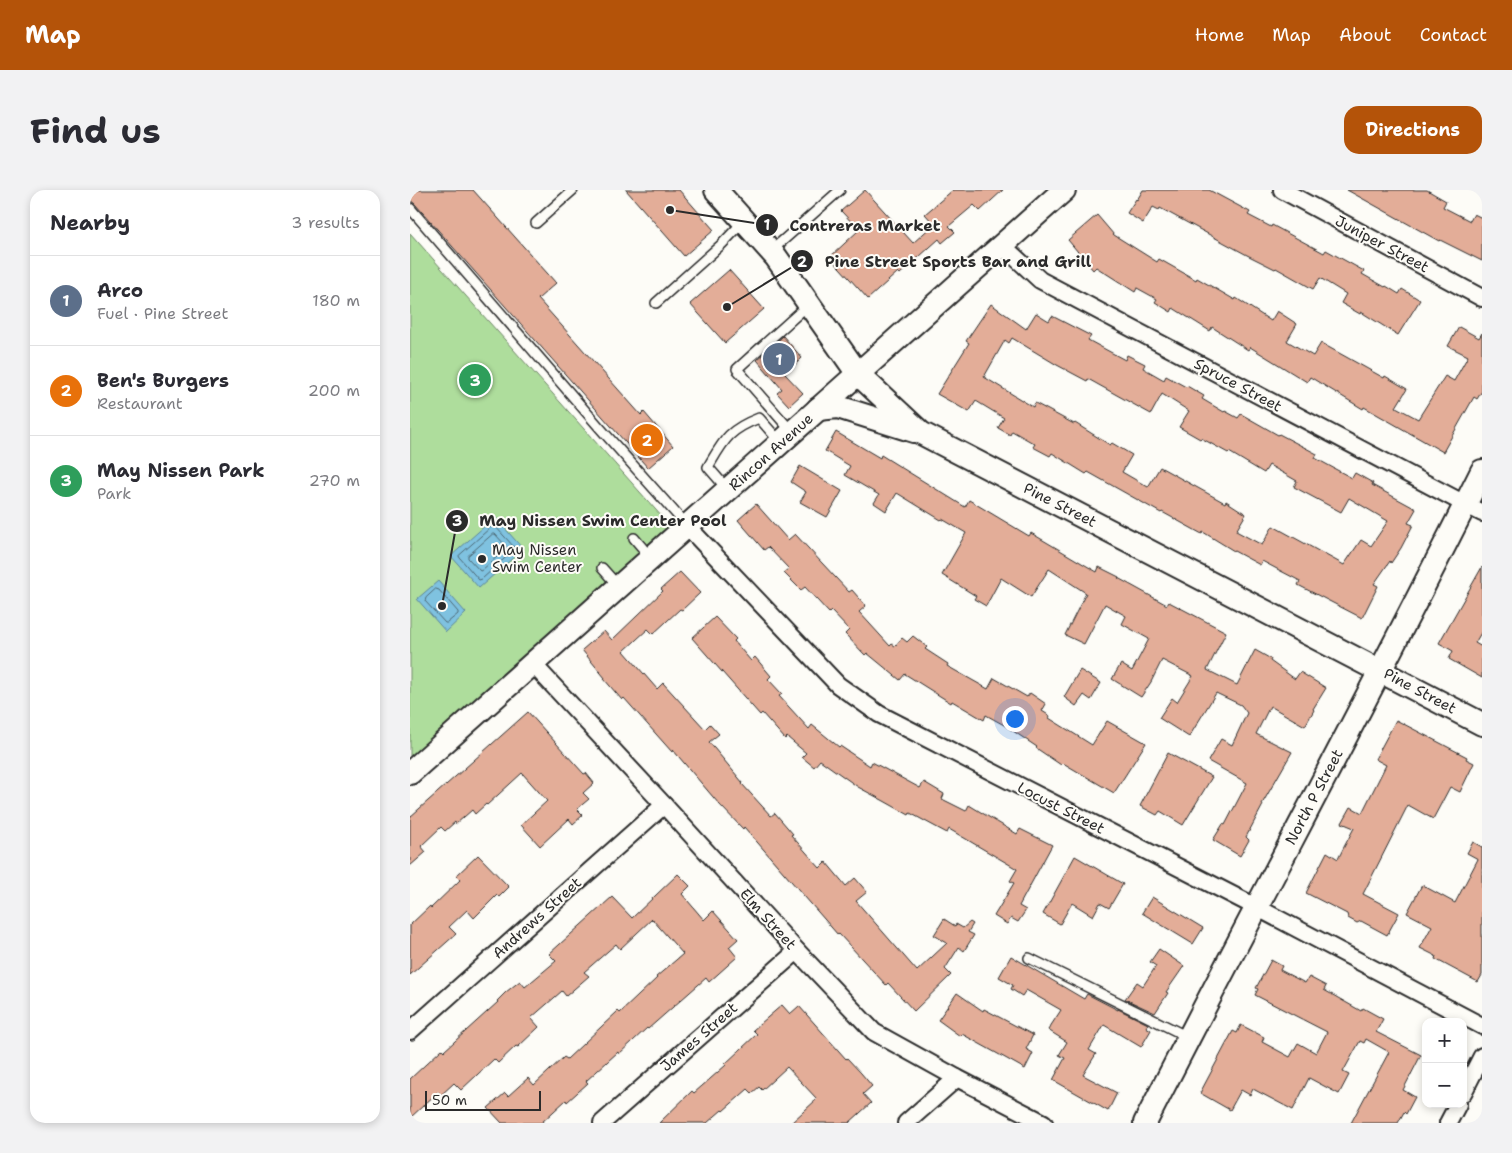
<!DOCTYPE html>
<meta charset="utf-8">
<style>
:root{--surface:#fff;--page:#f2f2f3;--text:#2b2b33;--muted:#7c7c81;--line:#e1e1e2;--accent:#b45309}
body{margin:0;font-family:"Shantell Sans",sans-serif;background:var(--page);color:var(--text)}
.controls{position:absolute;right:15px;bottom:15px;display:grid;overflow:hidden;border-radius:10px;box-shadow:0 2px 8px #0003}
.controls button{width:45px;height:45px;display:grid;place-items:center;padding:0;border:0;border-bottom:1px solid var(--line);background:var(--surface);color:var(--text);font:25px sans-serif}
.scale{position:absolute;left:15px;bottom:12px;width:116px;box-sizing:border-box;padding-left:5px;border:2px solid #2b2b2b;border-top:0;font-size:14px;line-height:18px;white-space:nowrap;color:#2b2b2b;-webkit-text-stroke:4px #fdfcf7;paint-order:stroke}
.you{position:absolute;left:604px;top:528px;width:18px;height:18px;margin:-12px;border:4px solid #fff;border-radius:50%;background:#1a73e8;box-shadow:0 0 0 8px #1a73e833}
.badge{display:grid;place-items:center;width:32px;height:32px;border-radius:50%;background:var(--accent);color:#fff;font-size:16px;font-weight:700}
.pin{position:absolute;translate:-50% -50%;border:2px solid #fff;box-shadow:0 1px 5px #0006}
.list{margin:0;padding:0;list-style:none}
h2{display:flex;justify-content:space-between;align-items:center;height:65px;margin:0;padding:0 20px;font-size:21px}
h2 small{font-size:16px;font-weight:400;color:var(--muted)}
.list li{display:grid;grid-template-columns:32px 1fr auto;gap:15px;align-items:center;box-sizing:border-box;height:90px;padding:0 20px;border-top:1px solid var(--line)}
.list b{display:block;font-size:19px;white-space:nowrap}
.list p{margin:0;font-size:16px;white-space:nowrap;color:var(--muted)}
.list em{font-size:16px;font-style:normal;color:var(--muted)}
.map{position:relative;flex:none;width:1072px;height:933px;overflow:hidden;border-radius:15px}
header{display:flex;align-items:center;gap:30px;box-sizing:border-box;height:70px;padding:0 25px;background:var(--accent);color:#fff}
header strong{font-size:24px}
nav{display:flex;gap:28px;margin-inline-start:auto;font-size:18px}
.intro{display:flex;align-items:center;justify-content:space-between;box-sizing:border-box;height:120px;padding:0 30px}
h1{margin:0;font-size:35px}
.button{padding:12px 22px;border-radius:15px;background:var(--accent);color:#fff;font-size:18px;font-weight:700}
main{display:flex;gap:30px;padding:0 30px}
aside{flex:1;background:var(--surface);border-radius:15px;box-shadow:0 2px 8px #0003}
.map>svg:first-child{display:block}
</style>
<header>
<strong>Map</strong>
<nav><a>Home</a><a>Map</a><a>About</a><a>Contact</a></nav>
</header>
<div class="intro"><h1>Find us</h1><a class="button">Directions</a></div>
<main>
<aside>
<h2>Nearby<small>3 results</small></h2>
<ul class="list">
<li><span class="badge" style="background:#5c6f8a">1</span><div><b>Arco</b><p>Fuel · Pine Street</p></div><em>180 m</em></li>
<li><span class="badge" style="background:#e8710a">2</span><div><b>Ben's Burgers</b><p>Restaurant</p></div><em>200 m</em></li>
<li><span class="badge" style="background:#2e9e5b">3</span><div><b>May Nissen Park</b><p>Park</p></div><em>270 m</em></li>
</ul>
</aside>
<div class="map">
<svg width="1072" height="933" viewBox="0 0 1072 933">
<rect width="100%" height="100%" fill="#fdfcf7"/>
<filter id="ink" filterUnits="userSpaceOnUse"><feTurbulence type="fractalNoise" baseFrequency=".02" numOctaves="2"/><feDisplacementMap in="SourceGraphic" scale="10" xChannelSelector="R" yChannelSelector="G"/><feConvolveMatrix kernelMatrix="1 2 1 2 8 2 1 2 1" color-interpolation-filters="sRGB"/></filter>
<g filter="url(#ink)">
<polygon fill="#aedd9c" stroke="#6c8464" points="0,43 261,337 0,569"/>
<g fill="#7fc2e0" stroke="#5d8698">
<polygon points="85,327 113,359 69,398 41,366"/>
<polygon points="28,391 56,423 36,442 7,409"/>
</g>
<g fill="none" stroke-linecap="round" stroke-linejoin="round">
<g stroke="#4d6773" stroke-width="1">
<polygon points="84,335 104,357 105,359 72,389 69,390 50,368 49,366"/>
<polygon points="83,344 85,344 96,356 96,359 72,380 70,381 58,368 58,366"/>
<polygon points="26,399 29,400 48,422 48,424 37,433 35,433 15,411 16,408"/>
</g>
</g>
<g fill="#e3ad98" stroke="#2b2b2b" fill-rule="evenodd">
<polygon points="0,0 63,0 146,93 128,109 231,225 234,222 263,256 238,278 5,14 0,10"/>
<polygon points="216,0 269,0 304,40 274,66"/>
<polygon points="455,0 503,53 524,34 515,24 543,0 593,0 570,21 564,15 539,36 545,42 532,53 529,49 490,84 488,82 458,109 420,67 449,40 431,21"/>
<polygon points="733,0 799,0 840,22 838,25 861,37 862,35 914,63 916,60 954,81 952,84 975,97 976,96 989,104 992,99 1010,110 988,145 951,122 950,124 931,113 936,104 910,88 903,99 866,78 865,79 837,65 750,18 749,20 743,17 733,33 717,23 726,9 727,10"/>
<polygon points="937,0 1017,0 1036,11 1033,17 1060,31 1064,24 1072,28 1072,71 1030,50 1029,51"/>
<polygon points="687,25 704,45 747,72 749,69 786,90 787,88 825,110 826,108 861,131 867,121 887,134 877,151 903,166 911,153 974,188 975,186 997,199 986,217 1008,229 1035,186 1044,191 1058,166 1038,156 1049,137 1069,148 1072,143 1072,201 1067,209 1064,207 1033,262 954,217 953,219 900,187 897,192 840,157 838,160 802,137 800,141 763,118 761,122 745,112 747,109 727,98 725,102 686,77 683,80 658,50"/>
<polygon points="319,80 354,119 315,153 280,114"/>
<path d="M581,114L616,139L626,123L639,131L642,126L681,146L678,150L715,170L717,165L735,174L733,178L754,190L756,186L776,197L777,196L794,206L792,209L814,222L815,221L828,228L831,224L868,245L869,244L907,264L905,268L927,280L942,288L945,283L963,293L962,295L1006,319L998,333L1003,335L991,358L981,373L980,371L964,394L968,396L952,428L888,395L890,391L867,379L852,371L850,375L824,361L793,342L792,344L752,322L751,323L678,282L676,284L642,263L640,266L623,257L625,254L602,241L600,245L588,238L594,228L566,211L559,222L527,204L559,153L556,151ZM602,148L647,175L677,191L678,189L741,224L752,204L779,221L769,237L790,249L791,248L818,263L819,262L854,283L859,275L887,291L884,297L931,322L939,308L978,331L961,356L951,350L934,375L863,336L852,355L826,341L836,324L816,311L815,313L750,277L738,297L712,282L722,265L702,253L700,255L665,233L664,234L625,213L623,217L574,187L595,150L599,153Z"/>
<polygon points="373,146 392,168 375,184 393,203 379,216 367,203 372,199 347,170"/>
<polygon points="426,242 470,268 471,265 555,317 559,310 619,346 621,343 687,382 689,377 709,387 708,388 757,415 759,412 816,442 797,480 827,495 845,460 861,469 860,471 885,489 890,482 916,498 903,519 904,520 895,536 860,516 846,544 882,562 852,614 853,615 836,647 839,650 830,666 803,650 813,634 815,635 837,593 798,571 811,549 822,555 837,523 831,515 806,503 779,547 749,528 762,508 767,512 783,486 752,470 741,492 731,507 702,489 711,474 722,481 739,449 712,434 716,426 695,414 674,454 655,445 676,403 639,379 621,407 591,388 576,416 564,409 566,406 532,385 556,343 532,329 531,330 487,303 476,321 464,313 469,305 435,285 440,276 415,261"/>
<polygon points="390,276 432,301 417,327 390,312 396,302 381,292"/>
<polygon points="346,314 378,350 385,344 439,402 442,400 456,416 449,422 480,456 482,454 485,456 492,448 497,452 503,446 517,457 515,459 538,474 537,476 578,499 584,488 617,507 620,503 636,514 632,521 640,526 639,528 682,555 697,531 736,553 704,603 653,573 651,575 626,558 627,557 594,535 576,525 574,530 542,511 541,513 495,484 490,490 457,463 455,465 435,444 439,440 421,421 419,423 395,397 391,400 374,383 379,379 358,357 354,360 328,330"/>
<polygon points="1072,377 1072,441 1065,453 1072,457 1072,488 1039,469 1043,461 1029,453"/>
<polygon points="270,382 290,403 272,420 270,419 243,444 238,439 214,461 247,499 253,493 295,539 300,534 309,544 299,552 333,593 332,594 361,626 365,623 383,644 381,645 410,678 416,672 436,696 445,688 457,702 446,711 507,781 537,753 524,745 534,729 545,736 546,734 553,738 560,732 563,734 558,742 564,745 554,761 549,757 535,779 541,785 504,821 478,793 476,795 429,744 428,745 334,637 333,639 309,614 263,560 262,562 214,508 212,510 194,489 195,488 172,460 194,441 202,450 253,401 251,399"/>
<polygon points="305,427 326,449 324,451 341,471 345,467 361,486 358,489 372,504 369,506 399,539 402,535 429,557 430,556 460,576 462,572 510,598 514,592 534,604 532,609 556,621 559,615 607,644 610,639 642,655 609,716 616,720 608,732 601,728 597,734 584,726 604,693 600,691 607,679 539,639 537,643 500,623 499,625 474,611 448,597 410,570 404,577 392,567 396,563 377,547 375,549 352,523 350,525 282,448"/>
<polygon points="670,480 691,493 681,510 674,505 666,516 654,507"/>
<polygon points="118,522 174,584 176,583 184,593 173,603 179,609 167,619 173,625 163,634 159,629 130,656 111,635 137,611 112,583 77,615 76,614 65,624 62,620 46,634 45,632 35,641 31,637 11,656 16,662 0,676 0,627"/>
<polygon points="986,530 1057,567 1056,569 1064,573 1050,602 1040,597 1023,629 998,615 953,704 989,723 977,745 951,731 947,733 938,728 937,724 896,703 917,662 928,669 934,657 944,638 932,633 941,617 952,623 976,575 965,569"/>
<polygon points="758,563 802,587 773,635 750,621 747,625 730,616"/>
<polygon points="1063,652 1072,657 1072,785 1068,792 1025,769 1026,766 1010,758 1022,736 997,723 1012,695 1045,713 1068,669 1057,663"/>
<polygon points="68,665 99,697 89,707 87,705 64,728 57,720 39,737 46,744 0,785 0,735 20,716 21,718 50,690 46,686"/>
<polygon points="665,666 713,694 699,718 690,713 683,726 662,713 650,734 633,724"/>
<polygon points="268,684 280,696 272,704 294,730 303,721 328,749 319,757 327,767 299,792 296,788 238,839 237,838 209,864 208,862 176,891 178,893 157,912 156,910 131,933 92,933 78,918 95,903 98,906 118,888 124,895 154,867 157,869 208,821 210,823 247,788 246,787 273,764 242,729 210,759 206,754 174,782 179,786 156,806 152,801 121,828 129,837 108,857 106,856 88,873 84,869 51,900 44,893 31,905 28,902 0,928 0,889 32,859 34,861 88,812 87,811 96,802 110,791 115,797 146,771 139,764 202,707 222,728"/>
<polygon points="742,707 793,738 783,754 732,723"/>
<polygon points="749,759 774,776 756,802 758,803 745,823 715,809 727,792 733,796 746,776 740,772"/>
<polygon points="601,766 674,809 677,804 708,820 708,819 738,834 736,837 741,840 731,857 694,835 679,860 686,864 673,885 707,903 698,921 643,890 655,868 649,865 657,852 638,840 651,820 616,800 612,806 601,799 603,795 589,787"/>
<polygon points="861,770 872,776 870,780 895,793 899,787 916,796 914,800 951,821 953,818 973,829 966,842 1011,865 993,900 1005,907 996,924 994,922 988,933 941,933 979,862 956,849 954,853 950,851 933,882 939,885 929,904 899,888 883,920 843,899 840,905 831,900 820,920 790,903 823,841 827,843 831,835 854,847 852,852 880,867 888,853 906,863 917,842 845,805 848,799 846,798"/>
<polygon points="547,803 573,821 574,819 623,845 616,859 623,863 615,879 552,844 550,846 528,830"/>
<polygon points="372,815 380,824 389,816 436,869 437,868 451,883 462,896 453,904 461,913 439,933 381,933 407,909 377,877 352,900 349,897 342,903 338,899 313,921 312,920 297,933 249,933 282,901 284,903 316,875 315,874 347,844 343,840"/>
</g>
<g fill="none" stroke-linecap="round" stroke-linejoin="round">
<g stroke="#2b2b2b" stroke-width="12">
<g id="lane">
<polyline points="0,18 190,238 277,336"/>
<polyline points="126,33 163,0"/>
<polyline points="361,61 430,0"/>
<polyline points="246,113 312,54 334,31"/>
<polyline points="382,242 327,179 399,114"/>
<path d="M318,300L298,277C314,250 318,240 349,228L371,253"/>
<polyline points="224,348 241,368"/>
<polyline points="192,378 209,397"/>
<polyline points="619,768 778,847"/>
</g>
</g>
<g stroke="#2b2b2b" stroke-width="20">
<g id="street">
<polyline points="872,0 1072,108"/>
<polyline points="592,55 630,90 1072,323"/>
<polyline points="277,336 428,495 469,524 846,717 1072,836"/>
<polyline points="123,474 254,615 387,761 464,842 547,888 634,933"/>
<polyline points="0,841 254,615"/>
<polyline points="1053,903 1072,866"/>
<polyline points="192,933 387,761"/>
<polyline points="496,933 547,888"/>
<polyline points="1038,933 1048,914"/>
</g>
</g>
<g stroke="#2b2b2b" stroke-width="26">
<g id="secondary">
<polyline points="306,0 366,67 448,184 511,243 1072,534"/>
<polyline points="408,219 428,217 504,241"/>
<polyline points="0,583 654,0"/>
<path d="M735,933C846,715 963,500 1072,281"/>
</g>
</g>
<use href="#lane" stroke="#fdfcf7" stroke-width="9"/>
<use href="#street" stroke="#fdfcf7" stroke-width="16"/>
<use href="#secondary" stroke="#fdfcf7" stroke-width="22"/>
</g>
</g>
<circle fill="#2b2b2b" stroke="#fdfcf7" stroke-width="2" cx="72" cy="369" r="5"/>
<g text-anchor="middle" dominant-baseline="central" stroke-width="4" stroke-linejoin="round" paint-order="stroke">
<g font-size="15" fill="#2b2b2b" stroke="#fdfcf7">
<text transform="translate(972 54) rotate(28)">Juniper Street</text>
<text transform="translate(828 195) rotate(28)">Spruce Street</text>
<text transform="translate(361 262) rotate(-42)">Rincon Avenue</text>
<text transform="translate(650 315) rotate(27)">Pine Street</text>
<text transform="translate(1010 501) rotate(28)">Pine Street</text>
<text transform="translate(904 607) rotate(-62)">North P Street</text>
<text transform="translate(651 618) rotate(27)">Locust Street</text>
<text transform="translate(127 728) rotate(-42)">Andrews Street</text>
<text transform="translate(358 729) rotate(48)">Elm Street</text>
<text transform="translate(289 847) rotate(-41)">James Street</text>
</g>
<g font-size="15" fill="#2b2b2b" stroke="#fdfcf7" text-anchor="start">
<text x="82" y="360">May Nissen<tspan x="82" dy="17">Swim Center</tspan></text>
</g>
</g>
<path fill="none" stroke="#2b2b2b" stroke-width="2" d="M260 20L357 35M317 117L392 71M32 416L47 331"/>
<g fill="#2b2b2b" stroke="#fdfcf7" stroke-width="2">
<circle cx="260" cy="20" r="5"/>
<circle cx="317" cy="117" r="5"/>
<circle cx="32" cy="416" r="5"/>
<circle cx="357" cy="35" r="12"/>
<circle cx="392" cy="71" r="12"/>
<circle cx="47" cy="331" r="12"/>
</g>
<g font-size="15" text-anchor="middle" font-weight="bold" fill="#fff">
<text x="357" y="40">1</text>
<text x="392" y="77">2</text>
<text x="47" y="336">3</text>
</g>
<g font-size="16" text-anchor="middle" font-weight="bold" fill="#2b2b2b" stroke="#fdfcf7" stroke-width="4" stroke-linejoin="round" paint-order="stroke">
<text x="455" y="41">Contreras Market</text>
<text x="548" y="77">Pine Street Sports Bar and Grill</text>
<text x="193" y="336">May Nissen Swim Center Pool</text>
</g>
</svg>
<div class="controls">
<button>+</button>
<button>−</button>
</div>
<div class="scale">50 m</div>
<div class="you"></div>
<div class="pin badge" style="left:369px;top:169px;background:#5c6f8a">1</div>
<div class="pin badge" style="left:237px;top:250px;background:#e8710a">2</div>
<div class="pin badge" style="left:65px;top:190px;background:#2e9e5b">3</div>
</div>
</main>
